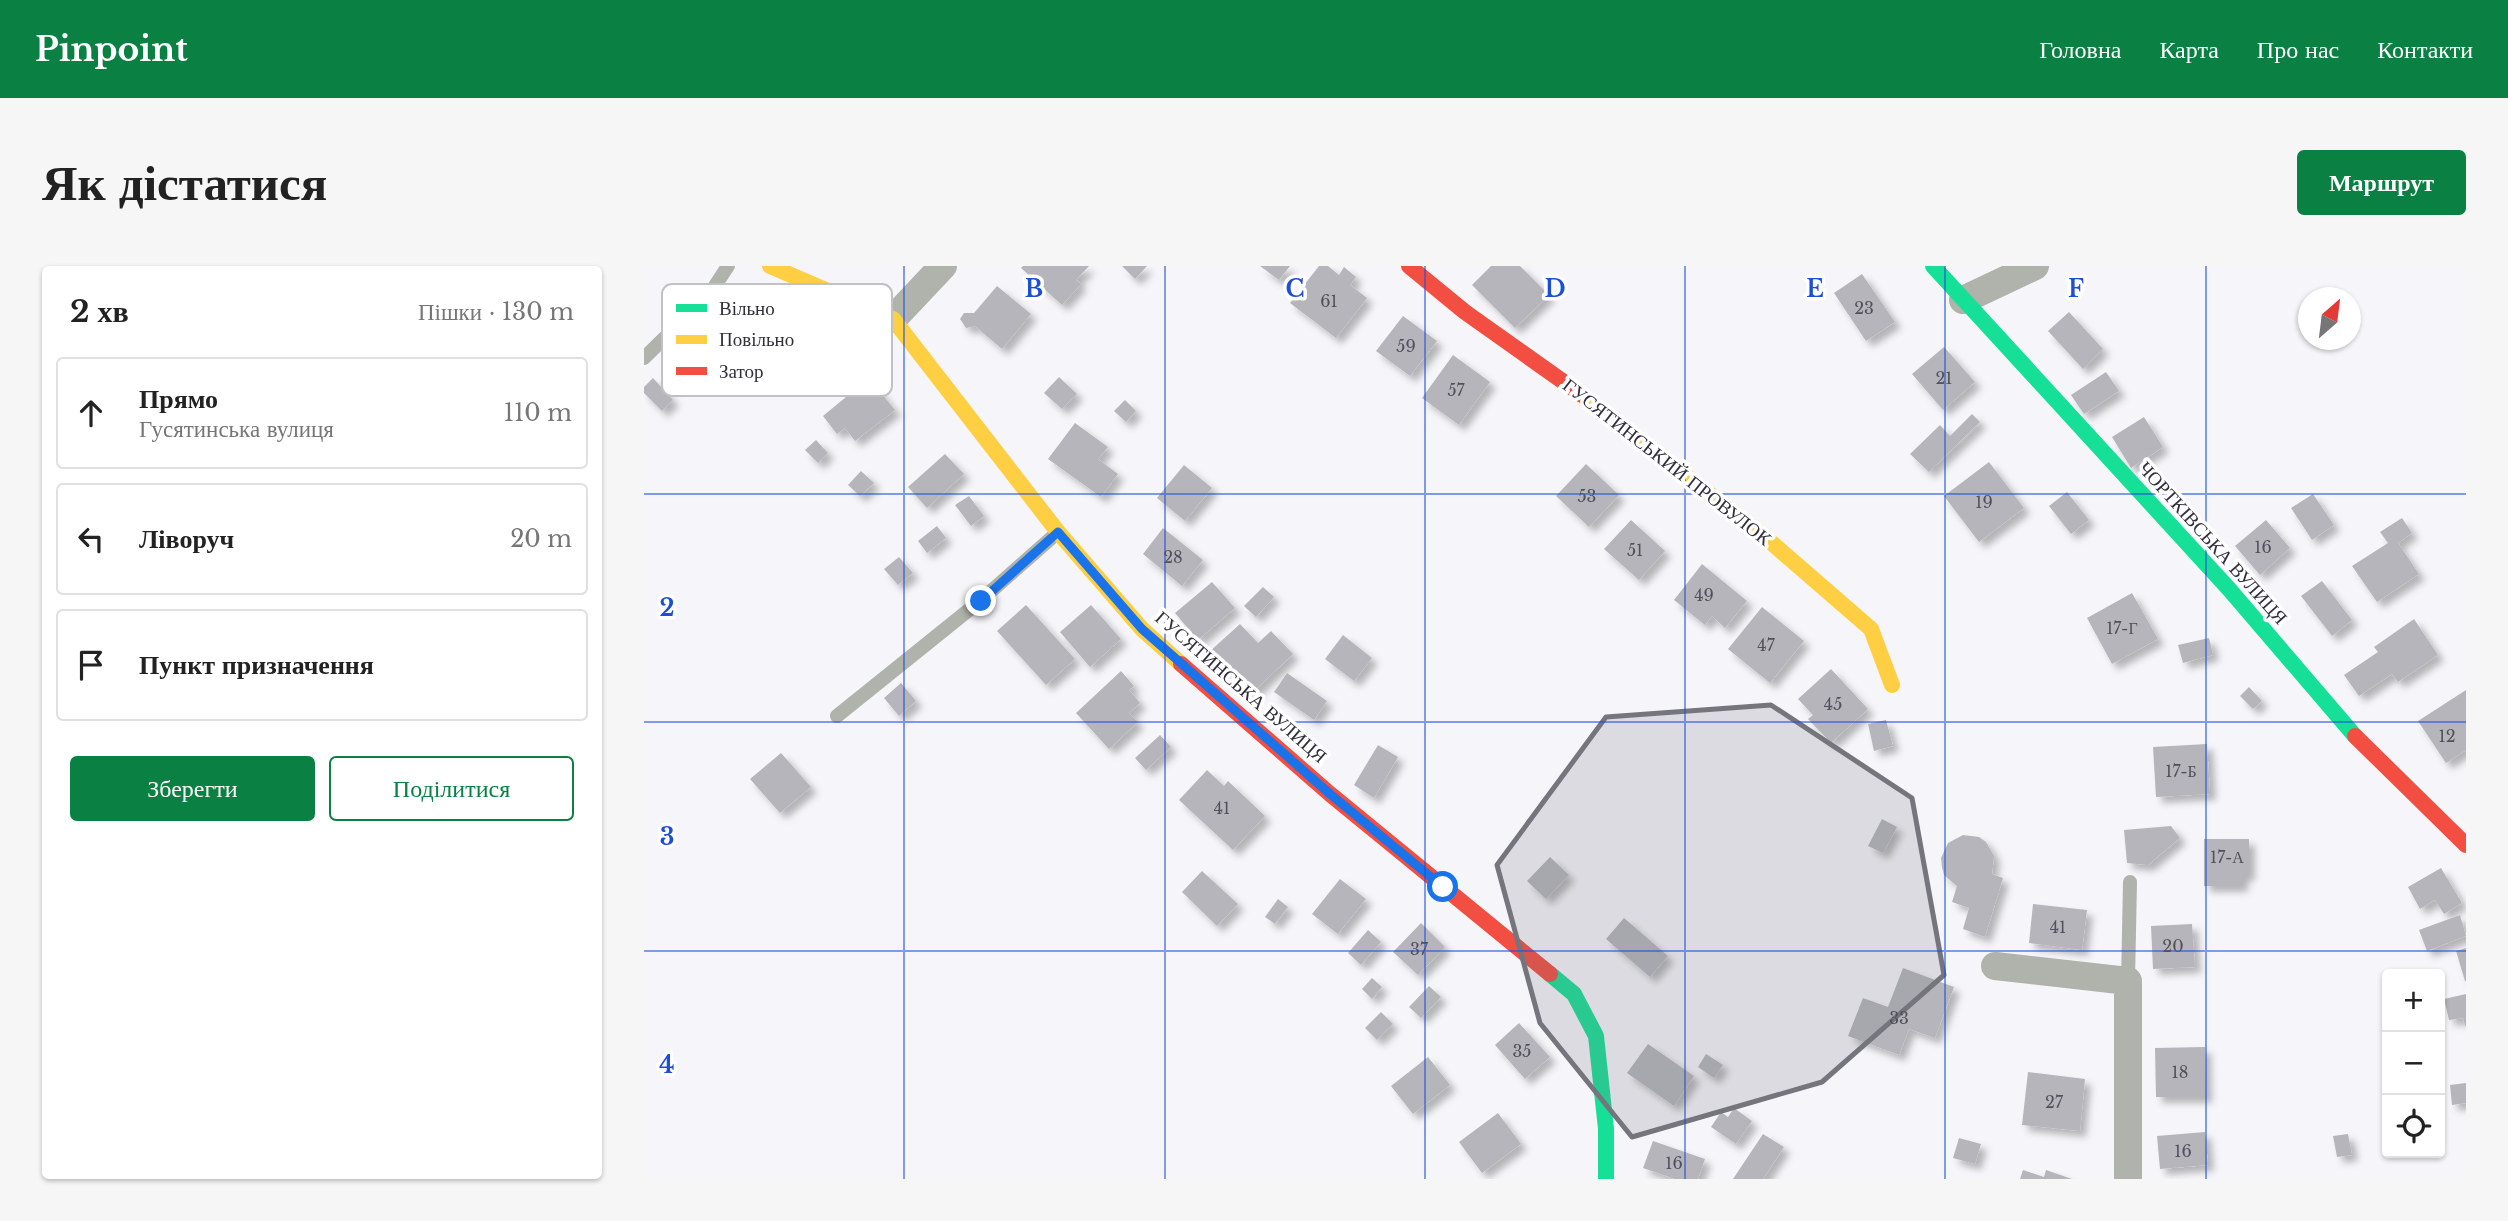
<!DOCTYPE html>
<html lang="uk">
<meta charset="utf-8">
<style>
:root{--surface:#fff;--page:#f6f6f6;--text:#222;--muted:#767676;--line:#e0e0e0;--accent:#0b8043}
body{margin:0;font-family:"Libre Baskerville",serif;background:var(--page);color:var(--text)}
.controls{position:absolute;right:21px;bottom:21px;display:grid;overflow:hidden;border-radius:7px;box-shadow:0 2px 5px #0004}
.controls button{width:63px;height:63px;display:grid;place-items:center;padding:0;border:0;border-bottom:2px solid var(--line);background:var(--surface);color:var(--text);font:35px sans-serif}
.compass{position:absolute;left:1654px;top:21px;width:63px;height:63px;border-radius:50%;background:var(--surface);box-shadow:0 2px 5px #0004;rotate:28deg}
.stop{position:absolute;width:21px;height:21px;margin:-16px;border:5px solid #1a73e8;border-radius:50%;background:#fff}
.stop.end{background:#1a73e8;border-color:#fff;box-shadow:0 2px 7px #0008}
.list{margin:0;padding:0;list-style:none}
h2{display:flex;justify-content:space-between;align-items:center;height:91px;margin:0;padding:0 28px;font-size:30px}
h2 small{font-size:23px;font-weight:400;color:var(--muted)}
.list li{display:grid;grid-template-columns:46px 1fr auto;gap:21px;align-items:center;box-sizing:border-box;height:112px;margin:0 14px 14px;padding:0 14px;border:2px solid var(--line);border-radius:7px}
.list b{display:block;font-size:26px;white-space:nowrap}
.list p{margin:0;font-size:23px;white-space:nowrap;color:var(--muted)}
.list em{font-size:23px;font-style:normal;color:var(--muted)}
.actions{display:flex;gap:14px;padding:21px 28px}
.actions a{flex:1;padding:16px 0;border:2px solid var(--accent);border-radius:7px;text-align:center;font-size:24px;color:var(--accent)}
.actions .main{background:var(--accent);color:#fff}
.icon{flex:none;width:38px;height:38px;fill:none;stroke:currentColor;stroke-width:2;stroke-linecap:round;stroke-linejoin:round}
.map{position:relative;flex:none;width:1822px;height:913px;overflow:hidden;border-radius:7px}
header{display:flex;align-items:center;gap:42px;box-sizing:border-box;height:98px;padding:0 35px;background:var(--accent);color:#fff}
header strong{font-size:33px}
nav{display:flex;gap:38px;margin-inline-start:auto;font-size:24px}
.intro{display:flex;align-items:center;justify-content:space-between;box-sizing:border-box;height:168px;padding:0 42px}
h1{margin:0;font-size:49px}
.button{padding:18px 32px;border-radius:7px;background:var(--accent);color:#fff;font-size:24px;font-weight:700}
main{display:flex;gap:42px;padding:0 42px}
aside{flex:1;background:var(--surface);border-radius:7px;box-shadow:0 2px 5px #0004}
.map>svg:first-child{display:block}
</style>
<header>
<strong>Pinpoint</strong>
<nav><a>Головна</a><a>Карта</a><a>Про нас</a><a>Контакти</a></nav>
</header>
<div class="intro"><h1>Як дістатися</h1><a class="button">Маршрут</a></div>
<main>
<aside>
<h2>2 хв<small>Пішки · 130 m</small></h2>
<ul class="list">
<li><svg class="icon" aria-label="ahead" viewBox="0 0 24 24"><path d="M12 20V5M6 11l6-6 6 6"/></svg><div><b>Прямо</b><p>Гусятинська вулиця</p></div><em>110 m</em></li>
<li><svg class="icon" aria-label="left" viewBox="0 0 24 24"><path d="M17 20v-9H6M10 6l-5 5 5 5"/></svg><div><b>Ліворуч</b></div><em>20 m</em></li>
<li><svg class="icon" aria-label="arrive" viewBox="0 0 24 24"><path d="M6 21V4h12l-3 4 3 4H6"/></svg><div><b>Пункт призначення</b></div></li>
</ul>
<div class="actions"><a class="main">Зберегти</a><a>Поділитися</a></div>
</aside>
<div class="map">
<svg width="1822" height="913" viewBox="0 0 1822 913">
<defs>
<filter id="shadow"><feDropShadow dx="6" dy="6" stdDeviation="3.5" flood-color="#0004"/></filter>
</defs>
<rect width="100%" height="100%" fill="#f6f6fa"/>
<g fill="#b5b5bb" filter="url(#shadow)">
<polygon points="379,0 445,0 432,14 437,18 418,39 377,2"/>
<polygon points="478,0 503,0 491,13"/>
<polygon points="616,0 646,0 635,14"/>
<polygon points="675,0 684,0 695,9 700,1 712,11 706,19 723,32 692,72 646,37"/>
<polygon points="847,0 876,0 905,29 871,62 828,19"/>
<polygon points="1218,8 1251,56 1222,75 1190,27"/>
<polygon points="353,20 387,48 358,83 331,60 322,62 316,53 320,47 330,47"/>
<polygon points="1425,46 1459,83 1439,103 1404,65"/>
<polygon points="759,50 793,75 766,110 732,85"/>
<polygon points="1300,81 1331,116 1299,144 1268,108"/>
<polygon points="809,89 846,116 815,159 778,132"/>
<polygon points="1462,106 1475,125 1440,148 1427,129"/>
<polygon points="415,111 433,128 418,143 400,127"/>
<polygon points="9,112 29,134 18,145 0,127 0,121"/>
<polygon points="225,112 251,144 211,175 201,162 193,168 179,150"/>
<polygon points="481,134 492,145 482,156 470,145"/>
<polygon points="1328,148 1336,156 1285,206 1266,188 1296,159 1306,170"/>
<polygon points="1500,151 1519,181 1487,202 1468,171"/>
<polygon points="431,157 464,181 454,193 474,208 457,231 404,193"/>
<polygon points="172,174 184,187 174,197 161,184"/>
<polygon points="301,188 320,208 283,242 264,221"/>
<polygon points="1345,196 1380,242 1335,276 1300,230"/>
<polygon points="942,198 975,229 945,261 912,230"/>
<polygon points="540,199 568,222 541,255 513,232"/>
<polygon points="217,205 230,217 216,230 204,219"/>
<polygon points="1423,226 1445,254 1427,268 1405,240"/>
<polygon points="1669,228 1690,259 1668,274 1647,242"/>
<polygon points="325,230 340,250 327,260 311,239"/>
<polygon points="1758,252 1768,267 1754,277 1775,308 1733,336 1708,300 1744,277 1736,266"/>
<polygon points="987,254 1021,285 995,314 960,283"/>
<polygon points="1622,254 1646,282 1616,309 1591,280"/>
<polygon points="293,260 302,272 283,287 274,275"/>
<polygon points="519,262 559,294 538,320 499,288"/>
<polygon points="255,291 269,307 254,319 240,303"/>
<polygon points="1058,298 1103,335 1081,362 1068,350 1061,359 1030,334"/>
<polygon points="1678,315 1708,354 1688,370 1657,330"/>
<polygon points="568,316 591,342 554,374 531,347"/>
<polygon points="619,321 630,331 612,351 600,340"/>
<polygon points="1488,327 1514,373 1468,398 1443,352"/>
<polygon points="382,339 431,393 402,419 353,365"/>
<polygon points="447,339 477,373 446,401 416,366"/>
<polygon points="1118,341 1160,375 1126,417 1084,383"/>
<polygon points="1770,353 1794,389 1754,416 1748,408 1715,430 1700,409 1734,386 1730,381"/>
<polygon points="596,358 614,377 627,365 649,388 606,429 565,386"/>
<polygon points="699,369 728,392 710,415 681,393"/>
<polygon points="1565,372 1569,389 1539,397 1534,379"/>
<polygon points="1187,403 1224,443 1187,477 1164,453 1169,449 1154,433"/>
<polygon points="477,405 490,420 485,424 496,437 485,447 494,456 465,483 432,447"/>
<polygon points="643,407 683,435 670,454 630,426"/>
<polygon points="257,417 272,435 255,450 240,432"/>
<polygon points="1605,421 1618,435 1609,443 1596,430"/>
<polygon points="1822,424 1822,484 1802,497 1774,455"/>
<polygon points="1242,454 1249,480 1230,485 1224,458"/>
<polygon points="516,469 527,481 502,504 491,492"/>
<polygon points="1563,478 1566,528 1512,531 1509,481"/>
<polygon points="734,479 754,491 730,532 710,519"/>
<polygon points="137,487 167,521 136,547 106,513"/>
<polygon points="563,504 580,520 584,515 621,550 589,584 535,534"/>
<polygon points="1238,553 1253,561 1239,587 1224,580"/>
<polygon points="1527,560 1536,572 1504,599 1483,597 1480,564"/>
<polygon points="1319,569 1335,571 1342,576 1350,590 1348,608 1359,612 1341,671 1319,663 1325,642 1308,636 1313,620 1300,609 1298,601 1297,592 1304,577"/>
<polygon points="1560,573 1605,573 1605,609 1598,609 1598,620 1560,620"/>
<polygon points="906,591 925,609 902,633 883,615"/>
<polygon points="1797,602 1818,637 1800,648 1791,634 1776,643 1764,621"/>
<polygon points="558,605 594,638 573,660 538,626"/>
<polygon points="696,613 722,633 694,668 668,648"/>
<polygon points="634,633 644,641 631,658 621,651"/>
<polygon points="1389,638 1443,644 1438,684 1385,677"/>
<polygon points="1816,649 1822,670 1783,685 1775,664"/>
<polygon points="980,652 1024,690 1006,711 962,673"/>
<polygon points="777,657 801,681 774,709 749,686"/>
<polygon points="1548,658 1551,701 1509,703 1507,660"/>
<polygon points="724,664 737,676 717,699 704,687"/>
<polygon points="1822,682 1822,715 1821,715 1812,685"/>
<polygon points="1259,702 1310,721 1291,772 1265,763 1255,789 1204,770 1219,732 1244,741"/>
<polygon points="728,712 738,721 728,733 718,723"/>
<polygon points="785,720 797,731 777,752 765,741"/>
<polygon points="1822,728 1822,760 1821,760 1819,752 1805,754 1800,733"/>
<polygon points="737,746 749,758 733,774 721,762"/>
<polygon points="875,757 906,791 881,813 851,779"/>
<polygon points="1004,778 1050,810 1030,840 983,807"/>
<polygon points="1561,781 1562,831 1512,831 1511,782"/>
<polygon points="1062,788 1079,799 1070,812 1054,801"/>
<polygon points="784,791 806,819 769,848 747,820"/>
<polygon points="1384,806 1441,813 1436,865 1378,859"/>
<polygon points="1822,817 1822,837 1808,839 1806,819"/>
<polygon points="1090,842 1108,855 1092,878 1067,861 1077,846 1084,851"/>
<polygon points="854,847 877,878 838,907 815,876"/>
<polygon points="1561,866 1564,899 1516,903 1513,870"/>
<polygon points="1119,868 1140,881 1119,913 1089,913"/>
<polygon points="1704,868 1708,889 1693,891 1689,870"/>
<polygon points="1315,872 1337,878 1331,898 1309,892"/>
<polygon points="1009,875 1061,893 1054,913 1031,913 999,902"/>
<polygon points="1379,904 1400,911 1402,904 1428,913 1376,913"/>
</g>
<g fill="none" stroke-linecap="round" stroke-linejoin="round">
<g stroke="#b0b2ac" stroke-width="14">
<polyline points="0,92 67,26 84,0"/>
<polyline points="193,450 336,335 413,267"/>
<polyline points="1484,715 1486,616"/>
</g>
<g stroke="#b0b2ac" stroke-width="28">
<polyline points="1319,34 1391,0"/>
<polyline points="249,53 299,0"/>
<polyline points="1351,700 1484,715 1484,913"/>
</g>
<g stroke="#16e098" stroke-width="16">
<polyline points="1289,0 1585,323 1711,470"/>
<polyline points="906,708 930,728 952,770 962,863 962,913"/>
</g>
<g stroke="#ffcf43" stroke-width="16">
<polyline points="126,0 249,53 414,266 498,363 537,398"/>
<polyline points="938,129 1122,272 1227,363 1248,419"/>
</g>
<g stroke="#f24e42" stroke-width="16">
<polyline points="765,0 821,46 938,129"/>
<polyline points="537,398 686,528 906,708"/>
<polyline points="1711,470 1822,579"/>
</g>
</g>
<g fill="none" stroke-linecap="round" stroke-linejoin="round">
<polyline stroke="#1a73e8" stroke-width="9" points="337,335 414,266 498,363 686,528 799,621"/>
</g>
<path fill="#75757e" fill-opacity="0.2" stroke="#75757e" stroke-width="5" stroke-linejoin="round" d="M1127,439L1268,532L1300,709L1178,816L988,871L896,757L853,599L962,451Z"/>
<path fill="none" stroke="#1d4ed8" stroke-width="2" stroke-opacity="0.55" d="M260,0V913M521,0V913M781,0V913M1041,0V913M1301,0V913M1562,0V913M0,228H1822M0,456H1822M0,685H1822"/>
<g text-anchor="middle" dominant-baseline="central" stroke-width="7" stroke-linejoin="round" paint-order="stroke">
<g font-size="16" fill="#51515b">
<text x="685" y="35">61</text>
<text x="1220" y="42">23</text>
<text x="762" y="80">59</text>
<text x="1300" y="112">21</text>
<text x="812" y="124">57</text>
<text x="943" y="230">53</text>
<text x="1340" y="236">19</text>
<text x="1619" y="281">16</text>
<text x="991" y="284">51</text>
<text x="529" y="291">28</text>
<text x="1060" y="329">49</text>
<text x="1478" y="362">17-Г</text>
<text x="1122" y="379">47</text>
<text x="1189" y="438">45</text>
<text x="1803" y="470">12</text>
<text x="1537" y="505">17-Б</text>
<text x="578" y="542">41</text>
<text x="1583" y="591">17-А</text>
<text x="1414" y="661">41</text>
<text x="1529" y="680">20</text>
<text x="775" y="683">37</text>
<text x="1255" y="752">33</text>
<text x="878" y="785">35</text>
<text x="1536" y="806">18</text>
<text x="1410" y="836">27</text>
<text x="1539" y="885">16</text>
<text x="1030" y="897">16</text>
</g>
<g font-size="19" fill="#30303b" stroke="#fff">
<text transform="translate(1023 196) rotate(38)">ГУСЯТИНСЬКИЙ ПРОВУЛОК</text>
<text transform="translate(1569 277) rotate(48)">ЧОРТКІВСЬКА ВУЛИЦЯ</text>
<text transform="translate(597 421) rotate(41)">ГУСЯТИНСЬКА ВУЛИЦЯ</text>
</g>
</g>
<rect x="18" y="18" width="230" height="112" rx="10" fill="#fff" stroke="#c1c1c4" stroke-width="2"/>
<rect x="32" y="38" width="31" height="8" fill="#16e098"/>
<rect x="32" y="69" width="31" height="9" fill="#ffcf43"/>
<rect x="32" y="101" width="31" height="8" fill="#f24e42"/>
<g font-size="19" fill="#30303b">
<text x="75" y="49">Вільно</text>
<text x="75" y="80">Повільно</text>
<text x="75" y="112">Затор</text>
</g>
<g font-size="23" text-anchor="middle" font-weight="bold" fill="#1d4ed8" stroke="#fff" stroke-width="7" stroke-linejoin="round" paint-order="stroke">
<text x="390" y="31">B</text>
<text x="651" y="31">C</text>
<text x="911" y="31">D</text>
<text x="1171" y="31">E</text>
<text x="1432" y="31">F</text>
<text x="23" y="350">2</text>
<text x="23" y="579">3</text>
<text x="23" y="807">4</text>
</g>
</svg>
<div class="controls">
<button>+</button>
<button>−</button>
<button><svg class="icon" aria-label="locate" viewBox="0 0 24 24"><circle cx="12" cy="12" r="6"/><path d="M12 2v4M12 18v4M2 12h4M18 12h4"/></svg></button>
</div>
<svg class="compass" viewBox="-18 -18 36 36"><path d="M0-13l5 13h-10z" fill="#e53935"/><path d="M0 13l5-13h-10z" fill="#767676"/></svg>
<div class="stop" style="left:799px;top:621px"></div>
<div class="stop end" style="left:337px;top:335px"></div>
</div>
</main>
